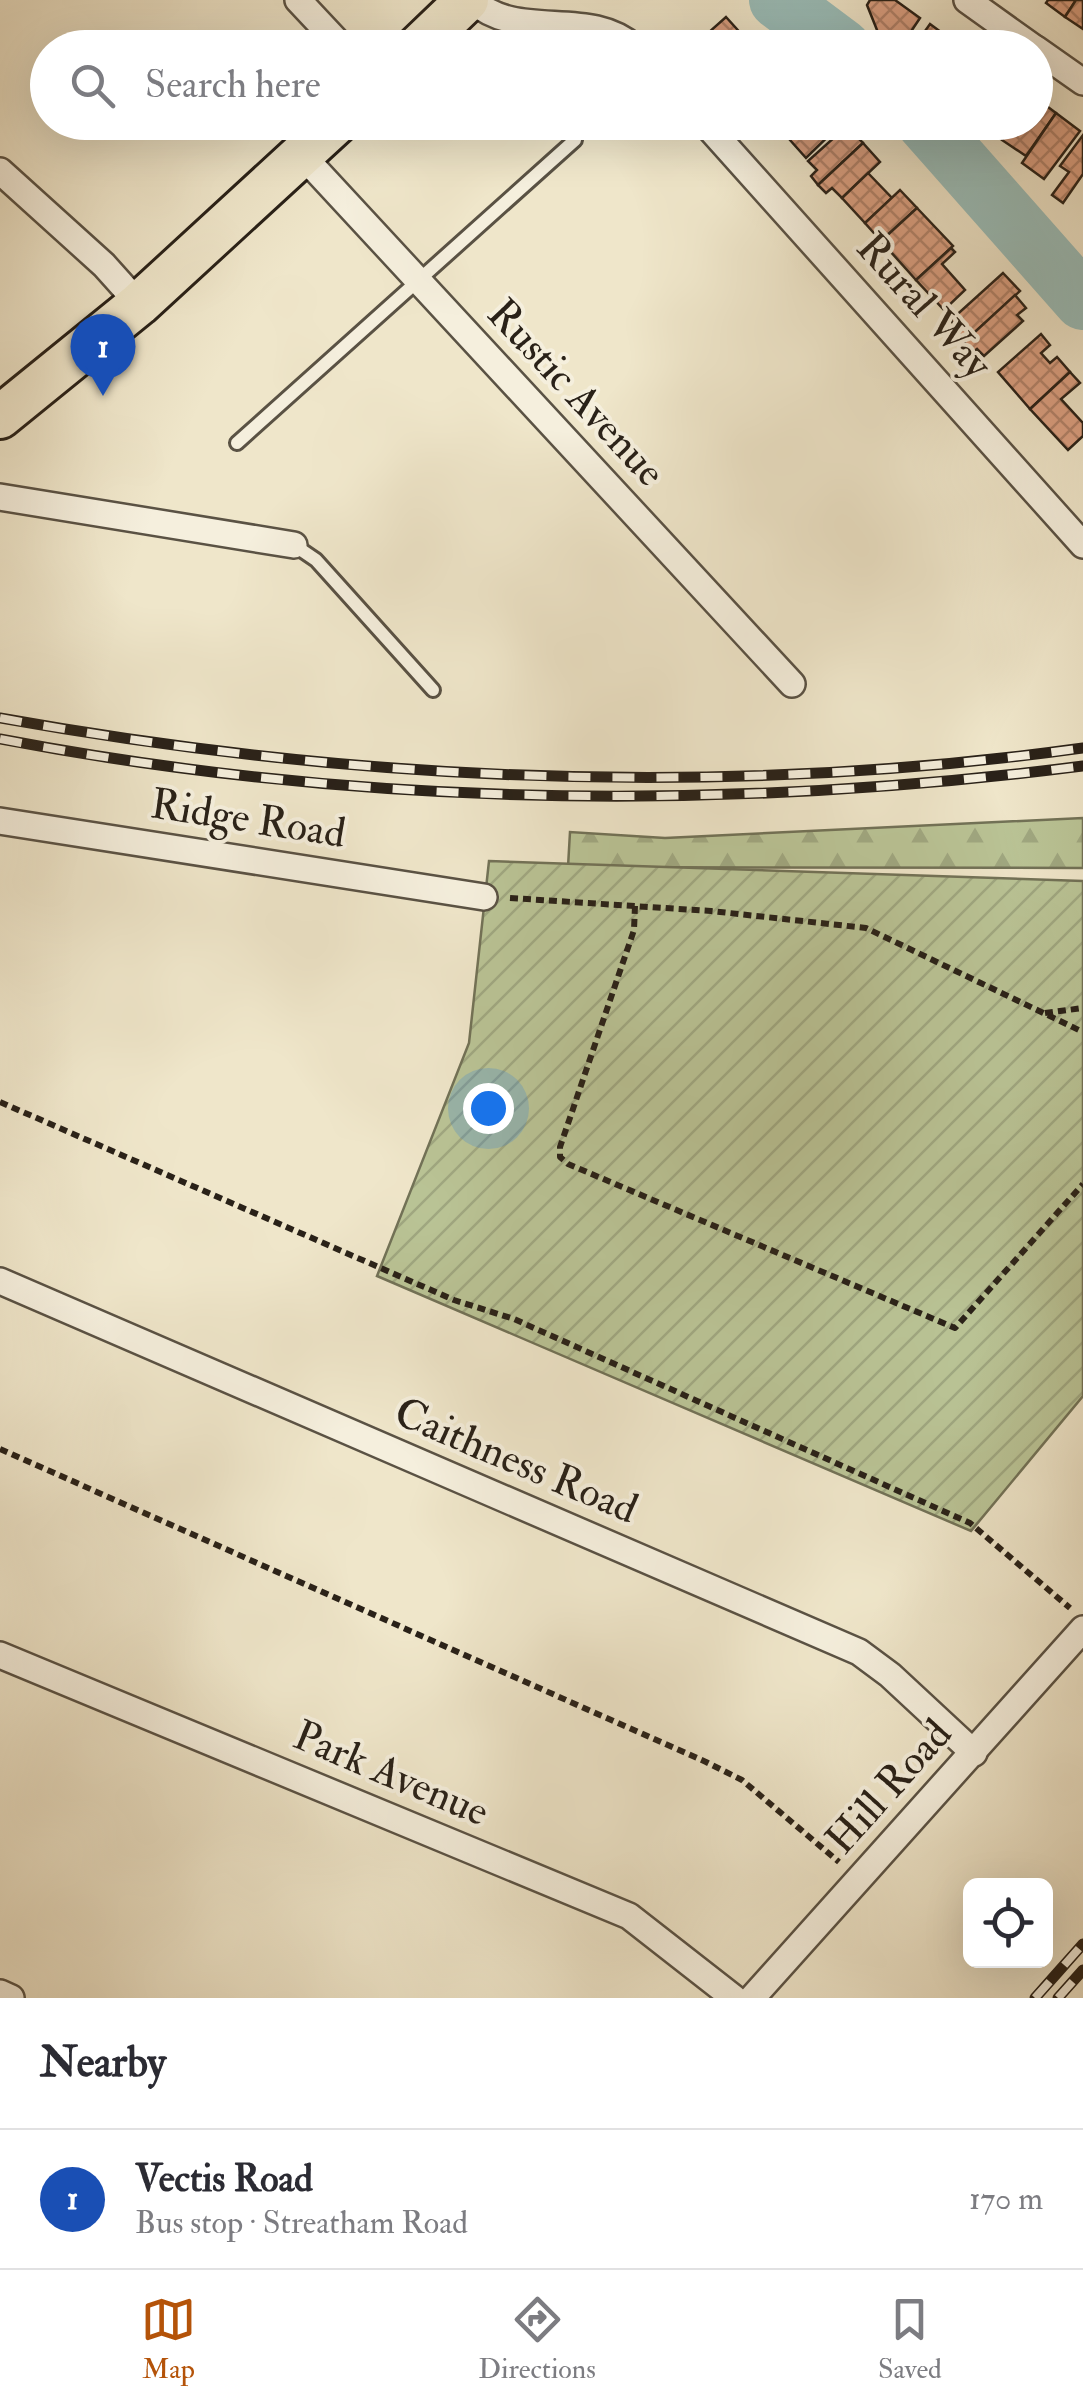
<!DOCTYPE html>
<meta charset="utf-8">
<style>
:root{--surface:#fff;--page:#f7f7f7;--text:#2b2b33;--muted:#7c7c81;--line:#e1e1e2;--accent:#b45309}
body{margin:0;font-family:"IM FELL Double Pica",serif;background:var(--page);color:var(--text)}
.controls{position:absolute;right:30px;bottom:30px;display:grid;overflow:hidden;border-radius:15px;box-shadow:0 10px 40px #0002}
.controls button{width:90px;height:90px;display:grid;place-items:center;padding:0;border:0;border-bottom:2px solid var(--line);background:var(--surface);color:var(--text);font:50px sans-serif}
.you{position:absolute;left:488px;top:1108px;width:35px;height:35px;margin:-25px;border:8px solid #fff;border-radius:50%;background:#1a73e8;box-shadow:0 0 0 15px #1a73e833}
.badge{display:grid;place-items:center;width:65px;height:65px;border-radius:50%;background:var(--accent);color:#fff;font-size:32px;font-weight:700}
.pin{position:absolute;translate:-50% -82px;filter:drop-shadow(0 2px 5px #0008)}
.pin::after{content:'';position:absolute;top:52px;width:35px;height:30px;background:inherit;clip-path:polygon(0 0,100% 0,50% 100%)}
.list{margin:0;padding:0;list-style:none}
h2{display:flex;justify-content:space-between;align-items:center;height:130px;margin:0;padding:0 40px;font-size:42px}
h2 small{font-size:32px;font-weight:400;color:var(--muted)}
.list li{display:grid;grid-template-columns:65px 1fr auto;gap:30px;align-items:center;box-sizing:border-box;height:140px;padding:0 40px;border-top:2px solid var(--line)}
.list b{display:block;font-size:38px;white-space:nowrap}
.list p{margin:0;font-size:32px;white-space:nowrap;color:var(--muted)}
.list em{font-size:32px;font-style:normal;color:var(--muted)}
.icon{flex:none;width:55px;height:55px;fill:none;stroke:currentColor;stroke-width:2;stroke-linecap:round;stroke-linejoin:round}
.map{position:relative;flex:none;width:1083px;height:1998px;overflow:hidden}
.search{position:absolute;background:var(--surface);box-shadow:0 10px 40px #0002;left:30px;right:30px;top:30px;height:110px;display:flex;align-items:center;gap:25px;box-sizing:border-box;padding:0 35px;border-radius:55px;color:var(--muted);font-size:38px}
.sheet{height:270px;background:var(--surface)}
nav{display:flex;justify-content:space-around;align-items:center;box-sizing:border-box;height:140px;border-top:2px solid var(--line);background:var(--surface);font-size:28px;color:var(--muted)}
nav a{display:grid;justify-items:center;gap:5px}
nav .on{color:var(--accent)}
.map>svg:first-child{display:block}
</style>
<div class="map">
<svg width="1083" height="1998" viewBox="0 0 1083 1998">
<defs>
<pattern id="forest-firs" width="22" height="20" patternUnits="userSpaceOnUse" patternTransform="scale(2.5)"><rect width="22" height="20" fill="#bac496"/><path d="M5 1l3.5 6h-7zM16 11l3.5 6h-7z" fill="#a0a881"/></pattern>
<pattern id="garden-furrows" width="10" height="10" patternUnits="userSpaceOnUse" patternTransform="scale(2.5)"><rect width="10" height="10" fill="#bac496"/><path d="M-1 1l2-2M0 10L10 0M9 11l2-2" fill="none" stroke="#a0a881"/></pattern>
<pattern id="building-cross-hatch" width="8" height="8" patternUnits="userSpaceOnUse" patternTransform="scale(2.5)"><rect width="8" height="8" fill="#dba082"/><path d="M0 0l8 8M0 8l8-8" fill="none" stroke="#b28269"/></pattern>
</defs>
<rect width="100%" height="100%" fill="#efe6ca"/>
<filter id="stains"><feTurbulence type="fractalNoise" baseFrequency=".002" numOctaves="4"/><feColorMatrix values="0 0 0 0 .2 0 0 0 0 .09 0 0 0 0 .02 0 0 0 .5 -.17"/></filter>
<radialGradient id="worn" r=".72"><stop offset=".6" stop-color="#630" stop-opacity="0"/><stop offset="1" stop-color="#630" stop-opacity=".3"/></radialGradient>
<polygon fill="url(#forest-firs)" stroke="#727257" stroke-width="2.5" points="1083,818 1083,868 568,867 570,832 665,838"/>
<polygon fill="url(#garden-furrows)" stroke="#727257" stroke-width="2.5" points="489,861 1083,881 1083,1396 971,1531 377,1276 469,1043"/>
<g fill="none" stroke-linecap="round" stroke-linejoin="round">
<g stroke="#9abeba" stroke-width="58">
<polyline points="778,0 842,48"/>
<polyline points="925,122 1083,301"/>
</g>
</g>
<g fill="url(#building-cross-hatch)" stroke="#292118" stroke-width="2.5">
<polygon points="870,0 895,0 920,18 900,48 886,48 889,43 879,35 867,5"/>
<polygon points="1048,0 1076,0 1065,17 1046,3"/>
<polygon points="1076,0 1083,0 1083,29 1065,17"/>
<polygon points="726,17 754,48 705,48 699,41"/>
<polygon points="930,24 949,38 942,48 913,48"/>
<polygon points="1036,98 1056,113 1026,156 1002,140 1015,122 1036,122"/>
<polygon points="1056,113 1080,131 1044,179 1022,163"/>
<polygon points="774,122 843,122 806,158"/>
<polygon points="847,126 863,143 818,185 811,176 817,170 808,161"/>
<polygon points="1083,135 1083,174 1063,203 1052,195 1069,172 1060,166"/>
<polygon points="863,143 880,162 842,198 832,188 826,193 818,185"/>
<polygon points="868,173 892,198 865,223 842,198"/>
<polygon points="900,190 917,208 881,241 865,223"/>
<polygon points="917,208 953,246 916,280 881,241"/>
<polygon points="951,248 955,252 942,264 965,290 944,310 916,280"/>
<polygon points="1003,273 1020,291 964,342 951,320"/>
<polygon points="1015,295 1026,308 1017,315 1023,321 984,356 977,349 973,352 964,342"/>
<polygon points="1041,334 1050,345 1041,353 1050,363 1057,357 1070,372 1030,409 998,372"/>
<polygon points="1070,372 1080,383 1061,399 1083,423 1083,436 1068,450 1030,409"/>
</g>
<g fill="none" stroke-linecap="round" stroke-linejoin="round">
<g stroke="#5a5244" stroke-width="18">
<g id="service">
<polyline points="237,443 575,140"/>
<polyline points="294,545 316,560 433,690"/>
</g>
</g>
<g stroke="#5a5244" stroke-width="30">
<g id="minor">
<polyline points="298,0 343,48"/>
<path d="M472,0C519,43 588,6 635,48"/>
<polyline points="967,0 1034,48"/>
<polyline points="1036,49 1083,82"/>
<polyline points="704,122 1083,545"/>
<polyline points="302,155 792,684"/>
<polyline points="0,171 104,265 139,304"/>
<polyline points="0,497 294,545"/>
<polyline points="0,821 484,897"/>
<polyline points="0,1281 859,1652 890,1675 974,1753"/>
<polyline points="0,1655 629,1916 734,1998"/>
<polyline points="0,1993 11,1998"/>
<polyline points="752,1998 1083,1629"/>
</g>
</g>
<g stroke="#292118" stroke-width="48">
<g id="primary">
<polyline points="417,48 467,0"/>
<polyline points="0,417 139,304 337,122"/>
</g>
</g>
<g stroke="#292118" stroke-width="6" stroke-dasharray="8 5" stroke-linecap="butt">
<polyline points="510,898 711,911 866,928 1083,1032"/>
<polyline points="635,906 634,930 560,1147 560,1157 568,1164 955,1328 1083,1184"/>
<polyline points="1045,1013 1083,1008"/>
<polyline points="0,1102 454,1300 514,1319 970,1523 1070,1608"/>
<polyline points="0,1449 706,1762 742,1780 839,1862"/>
</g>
<use href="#service" stroke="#f5efdd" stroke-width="12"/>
<use href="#minor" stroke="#f5efdd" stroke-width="25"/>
<use href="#primary" stroke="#efe6ca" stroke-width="42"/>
<g stroke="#292118" stroke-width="11">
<g id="rail">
<path d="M0,718C358,782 722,798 1083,748"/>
<path d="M0,739C358,807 722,812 1083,766"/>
<polyline points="1035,1998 1083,1944"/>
<polyline points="1058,1998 1083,1970"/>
</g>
</g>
<use href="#rail" stroke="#f5efdd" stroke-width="8" stroke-dasharray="22" stroke-linecap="butt"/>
</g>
<g text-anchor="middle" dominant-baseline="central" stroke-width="8" stroke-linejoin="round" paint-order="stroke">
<g font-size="42" fill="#292118" stroke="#f5efdd">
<text transform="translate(924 306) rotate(48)">Rural Way</text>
<text transform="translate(576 393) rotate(47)">Rustic Avenue</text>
<text transform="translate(248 819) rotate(9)">Ridge Road</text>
<text transform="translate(516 1461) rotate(23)">Caithness Road</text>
<text transform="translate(391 1774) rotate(23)">Park Avenue</text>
<text transform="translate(889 1787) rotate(-48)">Hill Road</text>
</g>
</g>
<rect width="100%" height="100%" filter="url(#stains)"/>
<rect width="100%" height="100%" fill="url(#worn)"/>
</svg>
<div class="controls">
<button><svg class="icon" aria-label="locate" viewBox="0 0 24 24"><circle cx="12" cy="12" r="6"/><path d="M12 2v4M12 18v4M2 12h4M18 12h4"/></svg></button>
</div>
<div class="you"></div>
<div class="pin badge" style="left:103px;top:396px;background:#1a4fb4">1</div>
<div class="search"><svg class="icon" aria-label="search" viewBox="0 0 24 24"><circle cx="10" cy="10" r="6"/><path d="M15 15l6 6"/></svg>Search here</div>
</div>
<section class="sheet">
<h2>Nearby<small></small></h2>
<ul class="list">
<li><span class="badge" style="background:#1a4fb4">1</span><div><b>Vectis Road</b><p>Bus stop · Streatham Road</p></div><em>170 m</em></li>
</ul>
</section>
<nav>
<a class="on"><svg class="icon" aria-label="map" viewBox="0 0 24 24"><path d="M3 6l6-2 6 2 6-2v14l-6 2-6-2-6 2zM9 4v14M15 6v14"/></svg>Map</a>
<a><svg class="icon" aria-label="directions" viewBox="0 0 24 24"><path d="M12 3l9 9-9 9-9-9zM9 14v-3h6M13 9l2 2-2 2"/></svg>Directions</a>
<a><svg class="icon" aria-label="saved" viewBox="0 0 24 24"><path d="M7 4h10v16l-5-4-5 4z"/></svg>Saved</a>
</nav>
